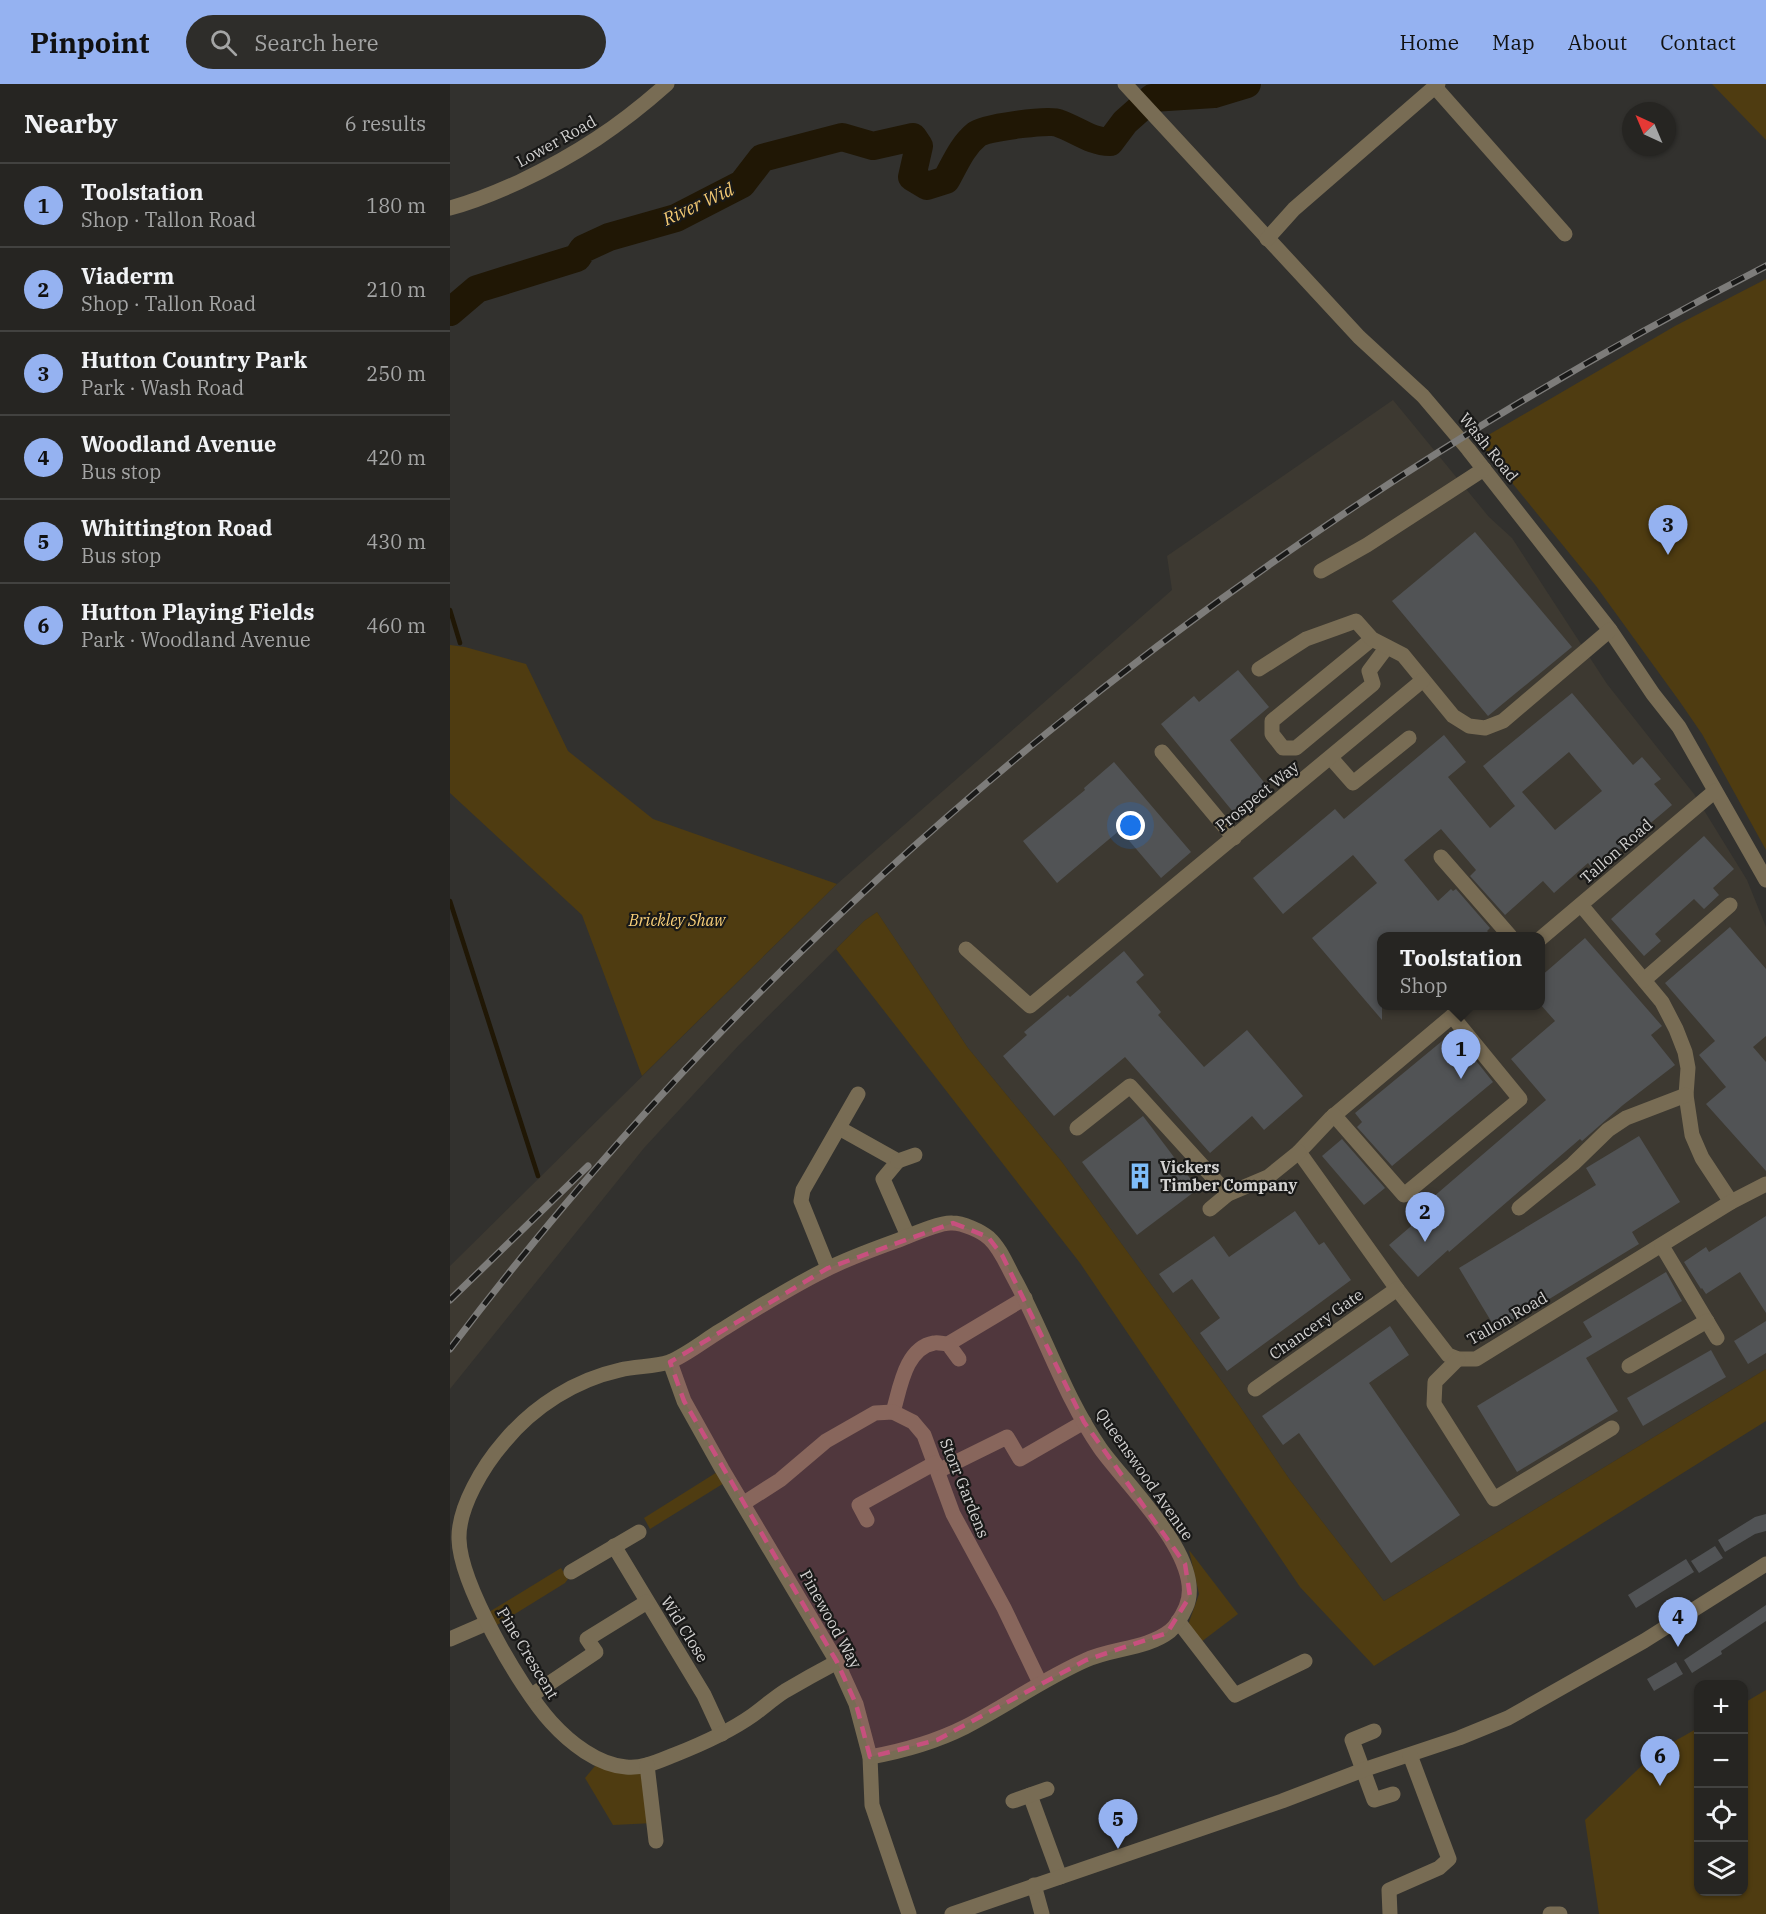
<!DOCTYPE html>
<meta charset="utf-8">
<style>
:root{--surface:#262522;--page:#2e2d2a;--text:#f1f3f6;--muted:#a4a5a5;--line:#424240;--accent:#95b2f1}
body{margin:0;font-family:"IBM Plex Serif",serif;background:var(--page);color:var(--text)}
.controls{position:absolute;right:18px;bottom:18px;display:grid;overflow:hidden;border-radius:12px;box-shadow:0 2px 4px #0004}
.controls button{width:54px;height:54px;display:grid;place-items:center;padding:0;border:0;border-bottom:2px solid var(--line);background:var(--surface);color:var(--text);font:30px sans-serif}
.compass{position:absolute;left:1172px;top:18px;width:54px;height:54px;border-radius:50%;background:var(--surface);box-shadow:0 2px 4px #0004;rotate:316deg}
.you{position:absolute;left:681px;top:742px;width:21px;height:21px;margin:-15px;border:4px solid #fff;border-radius:50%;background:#1a73e8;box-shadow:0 0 0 9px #1a73e833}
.badge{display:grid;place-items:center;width:39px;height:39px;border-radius:50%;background:var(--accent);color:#111;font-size:20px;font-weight:700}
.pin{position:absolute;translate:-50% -50px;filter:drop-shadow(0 2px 3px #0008)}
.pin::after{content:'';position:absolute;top:32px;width:21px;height:18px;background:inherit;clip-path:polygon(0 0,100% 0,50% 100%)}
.popup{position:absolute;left:927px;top:848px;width:168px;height:78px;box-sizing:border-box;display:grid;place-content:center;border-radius:12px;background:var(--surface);filter:drop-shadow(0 2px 4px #0005);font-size:20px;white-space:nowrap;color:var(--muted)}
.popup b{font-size:22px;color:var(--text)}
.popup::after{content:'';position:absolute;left:50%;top:100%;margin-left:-12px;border:12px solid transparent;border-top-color:var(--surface)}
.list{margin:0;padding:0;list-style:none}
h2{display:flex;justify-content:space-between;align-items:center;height:78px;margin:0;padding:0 24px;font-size:26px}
h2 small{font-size:20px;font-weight:400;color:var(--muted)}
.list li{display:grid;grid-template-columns:39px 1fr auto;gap:18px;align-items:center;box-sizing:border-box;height:84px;padding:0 24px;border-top:2px solid var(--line)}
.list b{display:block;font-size:22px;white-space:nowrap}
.list p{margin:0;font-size:20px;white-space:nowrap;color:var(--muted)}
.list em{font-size:20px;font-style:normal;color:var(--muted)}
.icon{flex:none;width:33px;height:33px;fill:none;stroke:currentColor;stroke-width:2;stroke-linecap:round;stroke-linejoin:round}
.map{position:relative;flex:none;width:1316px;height:1830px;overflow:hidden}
header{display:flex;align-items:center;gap:36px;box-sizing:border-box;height:84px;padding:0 30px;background:var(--accent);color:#111}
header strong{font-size:28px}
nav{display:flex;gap:33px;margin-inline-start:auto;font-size:21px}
.search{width:420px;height:54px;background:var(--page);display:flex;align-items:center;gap:15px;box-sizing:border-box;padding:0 21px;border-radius:33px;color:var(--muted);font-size:22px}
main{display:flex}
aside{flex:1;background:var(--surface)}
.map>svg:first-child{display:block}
</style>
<header>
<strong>Pinpoint</strong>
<div class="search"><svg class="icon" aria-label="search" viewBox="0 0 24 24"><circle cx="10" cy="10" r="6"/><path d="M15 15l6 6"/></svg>Search here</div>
<nav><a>Home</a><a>Map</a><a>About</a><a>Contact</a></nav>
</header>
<main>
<aside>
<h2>Nearby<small>6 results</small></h2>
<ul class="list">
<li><span class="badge">1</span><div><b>Toolstation</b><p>Shop · Tallon Road</p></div><em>180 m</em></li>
<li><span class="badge">2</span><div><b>Viaderm</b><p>Shop · Tallon Road</p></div><em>210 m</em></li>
<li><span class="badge">3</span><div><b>Hutton Country Park</b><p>Park · Wash Road</p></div><em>250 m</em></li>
<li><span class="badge">4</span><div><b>Woodland Avenue</b><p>Bus stop</p></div><em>420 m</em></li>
<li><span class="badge">5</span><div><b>Whittington Road</b><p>Bus stop</p></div><em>430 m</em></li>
<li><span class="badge">6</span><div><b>Hutton Playing Fields</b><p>Park · Woodland Avenue</p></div><em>460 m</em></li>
</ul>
</aside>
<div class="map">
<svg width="1316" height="1830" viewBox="0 0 1316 1830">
<rect width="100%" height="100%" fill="#32312e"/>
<path fill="#3d3931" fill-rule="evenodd" d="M943,316L1039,433L1062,454L1157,600L1244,710L1297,796L1316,843V1285L934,1517L840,1396L789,1321L612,1078L518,964L427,828L414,837L289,961L194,1064L0,1305V1182L387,800L722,506L717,472ZM932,852H1090V922H932Z"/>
<g fill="#4f3c11">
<polygon points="1262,0 1316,0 1316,56"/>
<polygon points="1316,195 1316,766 1252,650 1230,618 1146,502 1028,357 1225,242"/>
<polygon points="0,561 15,563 76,580 118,667 203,735 387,800 192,992 132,831 0,709"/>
<polygon points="427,828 518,964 612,1078 789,1321 840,1396 934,1517 1316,1285 1316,1337 924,1582 850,1503 630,1179 386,865 414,837"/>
<polygon points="272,1385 279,1396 200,1445 194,1434"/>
<polygon points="739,1466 788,1530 751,1558 738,1541 749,1510"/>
<polygon points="111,1484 118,1495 115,1499 47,1541 39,1528"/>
<polygon points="1316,1606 1316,1830 1149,1830 1135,1736 1207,1667 1248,1644 1248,1808 1294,1808 1294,1619"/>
<polygon points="150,1676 197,1681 204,1739 163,1741 135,1694"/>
</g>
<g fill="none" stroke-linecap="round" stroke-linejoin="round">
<g stroke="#201705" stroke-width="4.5">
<polyline points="0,526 10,559"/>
<polyline points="0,817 88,1092"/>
</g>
<path stroke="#201705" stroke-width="28" d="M0,228L27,205L127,174L133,165L159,153L226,134L292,100L312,74L392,53L423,62L463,53L469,62L462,93L477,102L496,96C505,80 512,62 527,50C533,44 599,35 608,39C626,45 641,58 660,58L675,38L702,14L764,10L797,0"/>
</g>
<g fill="#515355" fill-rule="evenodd">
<polygon points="1025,448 1122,563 1038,632 942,517"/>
<polygon points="788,586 819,623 780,656 817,702 784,729 711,640 744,612 749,618"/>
<path d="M1122,609L1183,681L1192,673L1211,695L1204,700L1222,721L1144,787L1138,779L1104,809L1093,797L1055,831L1020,792L1026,786L991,745L954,776L988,817L1001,805L1003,807L1006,805L1040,844L1037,847L1042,852H932V936L862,854L927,799L903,771L833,830L803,794L885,725L894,735L994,651L1016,678L998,693L1040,744L1065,722L1033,682ZM1119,668L1152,707L1105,746L1072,708Z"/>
<polygon points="664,678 741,768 711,794 670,746 607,799 573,757 635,706 634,704"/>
<polygon points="1254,752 1284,785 1263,804 1269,811 1254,825 1244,815 1205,850 1211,857 1194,872 1161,835"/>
<polygon points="1280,843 1316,885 1316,952 1303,963 1316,978 1316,1087 1256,1020 1276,1003 1249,971 1265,957 1215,899"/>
<polygon points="1135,854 1212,942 1201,951 1225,981 1173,1021 1132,1057 1130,1055 999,1168 998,1166 968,1193 939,1161 987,1120 982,1114 1096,1016 1061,975 1105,937 1090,920 1090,893"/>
<polygon points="674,867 694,891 686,898 711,928 708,931 754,983 797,946 853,1012 814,1046 802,1032 760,1069 675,973 604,1032 553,972 577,951 574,948 618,911 620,913"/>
<polygon points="1003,948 1043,998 942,1082 907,1043 912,1038 905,1029"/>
<polygon points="693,1032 748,1105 687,1151 632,1078"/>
<polygon points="1189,1052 1230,1118 1182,1148 1189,1160 1047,1247 1009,1184 1146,1101 1136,1084"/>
<polygon points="892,1055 935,1104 914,1121 872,1072"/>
<polygon points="845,1127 869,1161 874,1158 901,1196 777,1287 750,1249 770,1234 742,1195 723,1209 709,1190 764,1152 779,1173"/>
<polygon points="1316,1132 1316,1229 1290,1188 1256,1210 1252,1204 1251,1205 1234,1178 1256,1163 1259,1168"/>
<polygon points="1216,1188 1232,1217 1136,1274 1168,1327 1067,1388 1027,1322 1142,1253 1133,1238"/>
<polygon points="1316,1237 1316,1269 1298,1280 1284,1257"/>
<polygon points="940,1242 959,1271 919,1299 1010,1431 941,1479 849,1349 833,1361 812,1332"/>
<polygon points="1261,1266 1276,1293 1193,1342 1177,1314"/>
<polygon points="1316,1430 1316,1447 1305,1450 1275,1468 1268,1456 1305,1433"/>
<polygon points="1265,1462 1273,1474 1249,1489 1241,1477"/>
<polygon points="1236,1475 1244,1488 1186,1524 1178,1511"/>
<polygon points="1316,1521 1316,1537 1271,1567 1272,1570 1242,1589 1234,1576"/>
<polygon points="1226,1578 1233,1590 1204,1607 1197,1595"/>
</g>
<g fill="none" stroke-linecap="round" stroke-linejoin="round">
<g stroke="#786c54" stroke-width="15">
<polyline points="675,0 909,253 973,312 1018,365 1160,546 1203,610 1229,643 1316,796"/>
<polyline points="985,3 1115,150"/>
<path d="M0,124C23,118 47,108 69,98C126,71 170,42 217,0"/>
<polyline points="817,155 844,125 988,0"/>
<polyline points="871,487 917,461 1034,385"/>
<polyline points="922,555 822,637 822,650 833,664 846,664 923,600 919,587 937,563"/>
<polyline points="809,585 856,555 906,537 922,555 953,571 1003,632 1019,642 1035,644 1053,637 1160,546"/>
<polyline points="712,668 784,754"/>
<polyline points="881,674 903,699 959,654"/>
<polyline points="991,773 1060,852"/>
<polyline points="1131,821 1212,918 1226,945 1235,968 1238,984 1236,1011 1242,1051 1252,1074 1281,1118"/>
<polyline points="1090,855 1265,707"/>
<polyline points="516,865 580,922 973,596"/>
<polyline points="1194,896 1280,821"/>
<polyline points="1014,922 881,1034 849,1068 947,1205 998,1271 1008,1275 1026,1275 1281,1118 1316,1100"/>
<polyline points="884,1031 954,1111 1070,1015 1002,932"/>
<polyline points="389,1044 448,1077 433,1095 458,1152"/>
<polyline points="627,1044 680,1002 778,1110"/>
<polyline points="448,1077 465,1071"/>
<polyline points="1069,1124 1123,1080 1158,1046 1176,1034 1236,1011"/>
<polyline points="760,1125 778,1110 818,1093 849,1068"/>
<polyline points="1212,1162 1267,1254"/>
<polyline points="378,1184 351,1117 353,1106 408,1010"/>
<polyline points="498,1260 575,1214"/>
<polyline points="1008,1275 985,1298 984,1320 1044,1415 1162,1344"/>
<polyline points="220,1278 234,1317 272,1385 387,1578 406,1620 420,1673 422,1721 459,1830"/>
<polyline points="1179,1282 1257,1237"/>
<polyline points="805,1305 947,1205"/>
<path d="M443,1328C450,1305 455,1264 484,1259C488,1258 494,1260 498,1260L509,1275"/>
<polyline points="488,1387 557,1353 570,1375 634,1338"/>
<polyline points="294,1419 330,1396 376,1357 425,1329 443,1328 463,1338 474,1351 503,1430 554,1524 590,1599"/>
<polyline points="417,1436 409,1421 485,1379"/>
<polyline points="164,1462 254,1611 272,1650"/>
<polyline points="121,1488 189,1448"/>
<polyline points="728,1537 785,1611 855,1577"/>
<polyline points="0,1555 37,1539"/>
<path d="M387,1578C370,1587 352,1597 335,1607C324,1614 314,1623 303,1631C279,1648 252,1660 224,1671C209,1677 192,1685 176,1683C148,1681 120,1659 101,1638C70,1604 10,1500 9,1455C8,1423 34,1381 54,1358C84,1322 125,1296 170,1286C186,1282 204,1283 219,1278C235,1272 255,1256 270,1247C304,1226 337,1205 373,1187C396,1175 421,1166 446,1157C459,1152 490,1138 502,1139C513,1139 531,1147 539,1154C551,1165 557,1182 565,1196C595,1251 614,1312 650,1364C675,1400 757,1476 736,1523C732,1532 727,1541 720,1547C697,1565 662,1564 636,1576C593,1595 556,1622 515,1643C485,1658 453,1667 420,1673"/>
<polyline points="82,1611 146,1568 137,1555 197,1518"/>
<polyline points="924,1647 902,1656 924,1716 943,1710"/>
<polyline points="197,1681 206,1757"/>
<polyline points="580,1711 610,1793"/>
<polyline points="563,1717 597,1705"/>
<polyline points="584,1801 592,1830"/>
<polyline points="502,1830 832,1717 913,1686 1009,1654 1058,1634 1194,1557 1316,1480"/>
<polyline points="940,1830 939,1806 989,1784 999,1775 960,1671"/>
<polyline points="1100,1830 1110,1830"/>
</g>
<g stroke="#7d7c7a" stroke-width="7">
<g id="rail">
<polyline points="0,1216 138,1082"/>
<path d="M0,1265C345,807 806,443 1316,182"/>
</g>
</g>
<use href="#rail" stroke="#191918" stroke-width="4.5" stroke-dasharray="14" stroke-linecap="butt"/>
</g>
<path fill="#c7507e" fill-opacity="0.2" stroke="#c7507e" stroke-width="4.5" stroke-dasharray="12 8" stroke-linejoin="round" d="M503,1139L538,1153L552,1171L634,1338L735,1480L740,1512L717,1549L636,1576L487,1656L420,1673L406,1620L387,1578L234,1317L220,1278L378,1184Z"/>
<defs>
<g id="building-bare" transform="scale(2.07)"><path d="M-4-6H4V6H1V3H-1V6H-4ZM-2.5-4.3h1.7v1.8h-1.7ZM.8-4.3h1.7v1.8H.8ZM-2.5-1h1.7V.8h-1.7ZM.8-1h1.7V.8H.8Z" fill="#7ebdf9" stroke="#191918" stroke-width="2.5" paint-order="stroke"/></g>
</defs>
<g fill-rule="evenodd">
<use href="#building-bare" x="690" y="1092"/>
</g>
<g text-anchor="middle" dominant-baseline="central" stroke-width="4.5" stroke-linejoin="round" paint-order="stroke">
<g font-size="16" fill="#d3d2d1" stroke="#191918">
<text transform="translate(106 57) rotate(-29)">Lower Road</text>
<text transform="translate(1039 363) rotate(51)">Wash Road</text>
<text transform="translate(807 712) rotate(-39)">Prospect Way</text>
<text transform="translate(1166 767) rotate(-41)">Tallon Road</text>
<text transform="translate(1057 1234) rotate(-30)">Tallon Road</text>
<text transform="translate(866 1240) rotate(-35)">Chancery Gate</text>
<text transform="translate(695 1390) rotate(55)">Queenswood Avenue</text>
<text transform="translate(515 1404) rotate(68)">Storr Gardens</text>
<text transform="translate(381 1535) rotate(61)">Pinewood Way</text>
<text transform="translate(235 1545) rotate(58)">Wid Close</text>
<text transform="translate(78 1569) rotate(59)">Pine Crescent</text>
</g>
<g font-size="16" font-style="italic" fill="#f8cf78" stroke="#191918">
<text x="227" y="836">Brickley Shaw</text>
</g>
<g font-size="16" font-weight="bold" fill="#d3d2d1" stroke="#191918" text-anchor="start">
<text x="710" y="1083">Vickers<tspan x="710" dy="18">Timber Company</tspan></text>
</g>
<g font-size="18" font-style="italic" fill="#f3c973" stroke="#191918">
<text transform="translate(248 120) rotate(-25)">River Wid</text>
</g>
</g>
</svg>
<div class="controls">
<button>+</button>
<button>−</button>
<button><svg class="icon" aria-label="locate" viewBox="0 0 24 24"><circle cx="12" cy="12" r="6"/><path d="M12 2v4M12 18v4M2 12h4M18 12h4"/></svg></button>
<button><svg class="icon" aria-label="layers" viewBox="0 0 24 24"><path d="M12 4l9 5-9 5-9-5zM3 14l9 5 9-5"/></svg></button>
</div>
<svg class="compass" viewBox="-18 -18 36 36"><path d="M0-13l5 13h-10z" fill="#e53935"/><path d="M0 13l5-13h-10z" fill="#a4a5a5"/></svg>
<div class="you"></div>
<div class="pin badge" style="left:1011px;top:995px">1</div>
<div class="popup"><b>Toolstation</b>Shop</div>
<div class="pin badge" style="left:975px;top:1158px">2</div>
<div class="pin badge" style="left:1218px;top:471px">3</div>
<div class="pin badge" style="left:1228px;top:1563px">4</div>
<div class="pin badge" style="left:668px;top:1765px">5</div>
<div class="pin badge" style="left:1210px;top:1702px">6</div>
</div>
</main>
